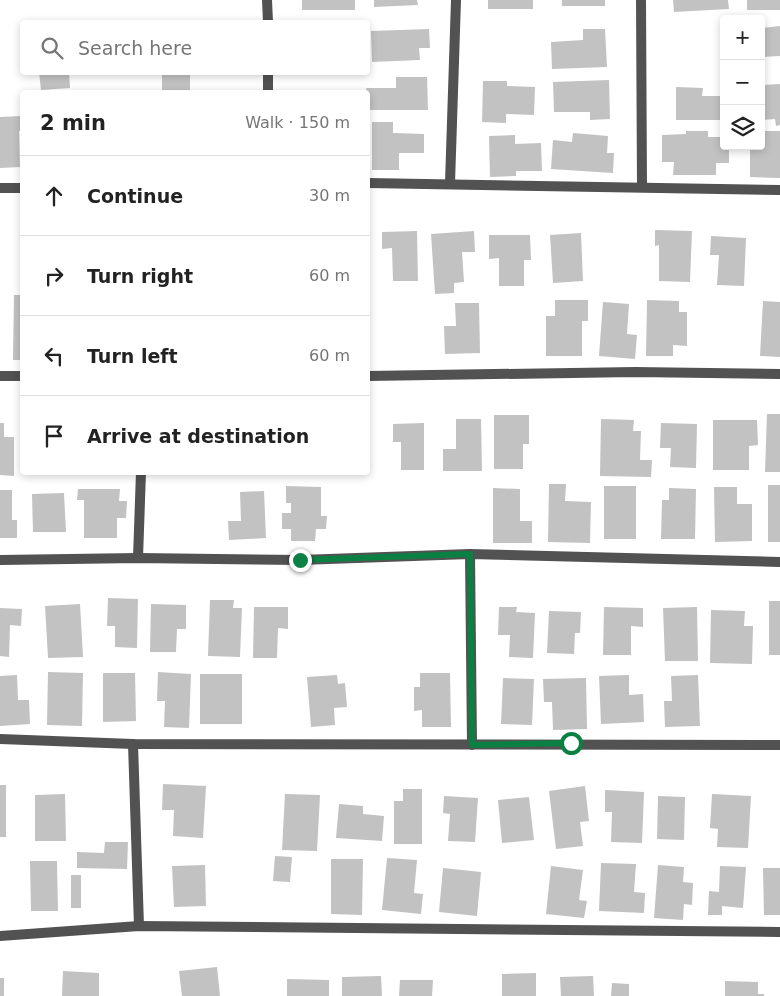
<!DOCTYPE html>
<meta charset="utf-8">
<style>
:root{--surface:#fff;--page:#f2f2f2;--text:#222;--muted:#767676;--line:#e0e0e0}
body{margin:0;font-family:"DejaVu Sans",sans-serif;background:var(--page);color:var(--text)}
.controls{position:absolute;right:15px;top:15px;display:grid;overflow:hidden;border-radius:5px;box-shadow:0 2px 8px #0003}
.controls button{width:45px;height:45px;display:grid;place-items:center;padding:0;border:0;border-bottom:1px solid var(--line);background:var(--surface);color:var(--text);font:25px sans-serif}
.stop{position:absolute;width:15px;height:15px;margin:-11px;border:4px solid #0b8043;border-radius:50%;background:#fff}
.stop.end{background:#0b8043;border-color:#fff;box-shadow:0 1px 5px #0008}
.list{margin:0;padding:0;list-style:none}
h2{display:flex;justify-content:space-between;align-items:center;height:65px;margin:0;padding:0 20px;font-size:21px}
h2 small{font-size:16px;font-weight:400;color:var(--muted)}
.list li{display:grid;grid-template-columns:32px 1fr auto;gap:15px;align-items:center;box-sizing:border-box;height:80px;padding:0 20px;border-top:1px solid var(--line)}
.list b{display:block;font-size:19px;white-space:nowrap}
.list em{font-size:16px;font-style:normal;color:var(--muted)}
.icon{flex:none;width:28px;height:28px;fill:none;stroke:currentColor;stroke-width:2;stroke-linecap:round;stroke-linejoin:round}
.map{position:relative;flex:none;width:780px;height:996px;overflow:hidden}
.search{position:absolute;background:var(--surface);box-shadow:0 2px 8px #0003;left:20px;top:20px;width:350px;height:55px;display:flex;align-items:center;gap:12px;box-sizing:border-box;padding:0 18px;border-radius:5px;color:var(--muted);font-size:19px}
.panel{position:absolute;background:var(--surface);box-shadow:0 2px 8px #0003;left:20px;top:90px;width:350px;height:385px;border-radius:5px}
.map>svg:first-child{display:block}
</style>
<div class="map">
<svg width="780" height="996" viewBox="0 0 780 996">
<rect width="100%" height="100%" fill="#fff"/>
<g fill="#c2c2c2">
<rect x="302" y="0" width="53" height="10"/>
<polygon points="374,0 417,0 418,5 374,7"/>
<rect x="488" y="0" width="45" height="9"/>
<rect x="562" y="0" width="43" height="6"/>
<polygon points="673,0 728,0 729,9 674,12"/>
<rect x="747" y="0" width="33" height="10"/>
<polygon points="780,26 780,56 761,57 761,28"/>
<polygon points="429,29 430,48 419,48 420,60 372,62 371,31"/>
<polygon points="583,29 605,29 607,67 552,69 551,42 583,40"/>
<polygon points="39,72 69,72 70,88 41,90"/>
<rect x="162" y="72" width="28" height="20"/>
<polygon points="396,77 427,77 428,110 368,110 366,88 396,88"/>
<polygon points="609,80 610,119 590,120 590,112 554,112 553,82"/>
<polygon points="483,81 507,81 507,86 535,87 534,115 506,114 506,123 482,122"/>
<polygon points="780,84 780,125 776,126 775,119 761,120 761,85"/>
<polygon points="676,87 703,88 702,96 722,96 723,120 676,120"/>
<polygon points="22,116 22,131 19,131 20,167 0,168 0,117"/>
<polygon points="372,122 393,122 393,133 424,134 424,153 399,153 399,170 372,170"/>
<polygon points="686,131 708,131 708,137 724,137 724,146 729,146 729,163 716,163 716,175 673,175 674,162 662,162 662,135 686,134"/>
<polygon points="761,131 780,131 780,178 750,177 750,149 741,149 741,146 761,146"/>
<polygon points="573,133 608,136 607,153 614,153 613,173 551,169 553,140 572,142"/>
<polygon points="515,135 515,144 541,143 542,171 516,171 516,176 490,177 489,136"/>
<polygon points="655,230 692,231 690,282 659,281 659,245 655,246"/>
<polygon points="417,231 418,281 393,281 392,248 382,249 382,232"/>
<polygon points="474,231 475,252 462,252 464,282 454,283 454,293 435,294 431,234"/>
<polygon points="581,233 583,281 553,283 550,235"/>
<polygon points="489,235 530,235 531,260 524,260 524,286 499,286 499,258 489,259"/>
<polygon points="711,236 746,238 744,286 717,285 719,255 710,255"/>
<polygon points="14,295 22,295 22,360 13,360"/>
<polygon points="555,300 588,300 588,321 582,321 582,356 546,356 546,316 555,316"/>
<polygon points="647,300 679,301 679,312 687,312 687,346 673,345 673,356 646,356"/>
<polygon points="763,301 780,302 780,357 760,356"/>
<polygon points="603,302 629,304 627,334 637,335 635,359 599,356"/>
<polygon points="455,303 479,303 480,353 445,354 444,326 456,326"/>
<polygon points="767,414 780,414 780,472 765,472"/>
<polygon points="494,415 529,415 529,444 523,444 523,469 494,469"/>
<polygon points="456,419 481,419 482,471 443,471 443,449 456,449"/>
<polygon points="601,419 634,420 633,431 641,431 640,460 652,460 651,477 600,476"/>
<polygon points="713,420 757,420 758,445 749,446 749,470 713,470"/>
<polygon points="0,423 4,423 4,437 14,437 14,476 0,475"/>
<polygon points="424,423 424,470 401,470 401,442 393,442 393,424"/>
<polygon points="661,423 697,424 696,468 670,467 671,448 660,448"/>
<polygon points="549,484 566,484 565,501 591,502 590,543 548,542"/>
<rect x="768" y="485" width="12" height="57"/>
<polygon points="286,486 321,487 321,516 327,516 326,529 316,529 315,541 291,541 291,529 282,529 282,513 291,513 291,503 286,503"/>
<rect x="604" y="486" width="32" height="53"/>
<polygon points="714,487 737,487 737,504 752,504 752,541 715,542"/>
<polygon points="493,488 520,489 520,521 532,521 532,543 493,543"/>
<polygon points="669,488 696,489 695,539 661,539 662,500 669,500"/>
<polygon points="78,489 120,489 119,501 127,501 126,518 117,518 117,538 84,538 84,500 77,500"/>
<polygon points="0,490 12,490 12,520 17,520 17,538 0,538"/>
<polygon points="264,491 266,538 229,540 228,521 241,521 240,492"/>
<polygon points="64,493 66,532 33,532 32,494"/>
<polygon points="108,598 138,599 137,648 115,647 115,626 107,626"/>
<polygon points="210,600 234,600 233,608 242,608 240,657 208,656"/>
<rect x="769" y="601" width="11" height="54"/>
<polygon points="80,604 83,657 48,658 45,606"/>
<polygon points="151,604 186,605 186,629 177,629 176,652 150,652"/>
<polygon points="254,607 288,607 288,629 278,628 277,658 253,658"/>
<polygon points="499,607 517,607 516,612 535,613 533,658 509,657 510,635 498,635"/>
<polygon points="604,607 643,608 643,627 631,626 631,655 603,655"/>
<polygon points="697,607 698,661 665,661 663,608"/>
<polygon points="0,608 22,609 21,626 10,625 9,657 0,656"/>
<polygon points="711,610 745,611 744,626 753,626 752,664 710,663"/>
<polygon points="549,611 581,612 580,633 575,633 574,654 547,653"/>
<polygon points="48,672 83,673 82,726 47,725"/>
<polygon points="158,672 191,674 189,728 164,727 165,701 157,701"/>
<polygon points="103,673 135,673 136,721 103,722"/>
<polygon points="420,673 450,673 451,727 422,727 422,710 414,711 414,687 420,687"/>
<rect x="200" y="674" width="42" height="50"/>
<polygon points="17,675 18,700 29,700 30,724 0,726 0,676"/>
<polygon points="337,675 338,684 345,683 347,707 334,708 335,725 311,727 307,677"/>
<polygon points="629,675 629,695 643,694 644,722 601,724 599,676"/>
<polygon points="698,675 700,726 665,727 664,701 672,701 671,676"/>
<polygon points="503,678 534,679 532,725 501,724"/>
<polygon points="586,678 587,729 553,730 552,702 544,702 543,679"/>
<polygon points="163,784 206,786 203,838 173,836 174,810 162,810"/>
<rect x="0" y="785" width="6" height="52"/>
<polygon points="585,786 589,821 580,822 583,846 556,849 549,791"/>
<polygon points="403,789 422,789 422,844 394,844 394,801 403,801"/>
<polygon points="605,790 644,792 642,843 611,842 612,812 605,812"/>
<polygon points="65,794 66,841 35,841 35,795"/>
<polygon points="285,794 320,795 317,851 282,850"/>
<polygon points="712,794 751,796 748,848 717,847 718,829 710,828"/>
<polygon points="444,796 478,798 475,842 448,841 450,814 443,813"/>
<polygon points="658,796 685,797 684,840 657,839"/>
<polygon points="529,797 534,840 502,843 498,800"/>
<polygon points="339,804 363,806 363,814 384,816 382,841 336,838"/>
<polygon points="105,842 128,842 127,869 77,868 77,852 104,853"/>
<polygon points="275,856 292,857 290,882 273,881"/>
<polygon points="387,858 417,860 414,893 423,894 421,914 382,910"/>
<polygon points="331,859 363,859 362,915 331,914"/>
<polygon points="30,861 57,861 58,911 31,911"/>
<polygon points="601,863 636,864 634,892 645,893 644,913 599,911"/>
<polygon points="205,865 206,906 174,907 172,866"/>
<polygon points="658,865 684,867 683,882 693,883 692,905 684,904 683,920 654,918"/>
<polygon points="551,866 583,870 579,900 587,901 584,918 546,914"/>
<polygon points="720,866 746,867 743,908 722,906 722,915 708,915 709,891 719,892"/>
<polygon points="443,868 481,872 477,916 439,912"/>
<polygon points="763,868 780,868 780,915 764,915"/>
<rect x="71" y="875" width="10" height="33"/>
<polygon points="217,967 220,996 182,996 179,971"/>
<polygon points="63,971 99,973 99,996 62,996"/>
<polygon points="536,973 536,996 502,996 502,974"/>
<polygon points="381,976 382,996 342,996 342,977"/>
<polygon points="593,976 594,996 561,996 560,977"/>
<rect x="0" y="978" width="4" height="18"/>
<polygon points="287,979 329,980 329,996 287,996"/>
<polygon points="400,980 433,980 432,996 399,996"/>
<polygon points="725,981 758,982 758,994 764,994 764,996 725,996"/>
<polygon points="612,983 629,984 629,996 611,996"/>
</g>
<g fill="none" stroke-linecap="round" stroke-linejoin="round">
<g stroke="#525252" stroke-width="10">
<polyline points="267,0 268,22"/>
<polyline points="641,0 642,187"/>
<polyline points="268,72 268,92"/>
<polyline points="368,183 780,190"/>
<polyline points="450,183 456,0"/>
<polyline points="0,188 22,188"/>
<polyline points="0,376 22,376"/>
<polyline points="368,376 635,372 780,374"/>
<polyline points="470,554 472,745"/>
<polyline points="138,558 141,472"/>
<polyline points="0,560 138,558 300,560 470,554 780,562"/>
<polyline points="0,739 133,744 780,745"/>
<polyline points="133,744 139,926"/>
<polyline points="0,936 139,926 780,932"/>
</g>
</g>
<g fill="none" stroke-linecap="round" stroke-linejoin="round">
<polyline stroke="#0b8043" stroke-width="6" points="300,560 470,554 472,745 571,743"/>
</g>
</svg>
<div class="controls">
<button>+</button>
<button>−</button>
<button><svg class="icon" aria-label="layers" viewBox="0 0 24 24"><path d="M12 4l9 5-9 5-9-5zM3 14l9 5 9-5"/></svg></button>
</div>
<div class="stop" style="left:571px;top:743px"></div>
<div class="stop end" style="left:300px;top:560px"></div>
<div class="search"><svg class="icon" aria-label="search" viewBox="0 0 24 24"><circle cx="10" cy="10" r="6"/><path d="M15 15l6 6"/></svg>Search here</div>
<section class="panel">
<h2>2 min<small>Walk · 150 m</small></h2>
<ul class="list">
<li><svg class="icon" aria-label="ahead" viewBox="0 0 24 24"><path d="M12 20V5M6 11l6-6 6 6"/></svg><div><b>Continue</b></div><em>30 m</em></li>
<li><svg class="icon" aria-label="right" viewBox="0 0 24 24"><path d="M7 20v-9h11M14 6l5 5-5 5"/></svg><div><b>Turn right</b></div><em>60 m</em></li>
<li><svg class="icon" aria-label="left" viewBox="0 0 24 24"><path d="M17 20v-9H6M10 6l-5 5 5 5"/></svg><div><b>Turn left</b></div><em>60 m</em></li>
<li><svg class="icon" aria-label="arrive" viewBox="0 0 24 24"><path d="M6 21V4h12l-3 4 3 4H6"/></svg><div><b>Arrive at destination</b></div></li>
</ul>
</section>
</div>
